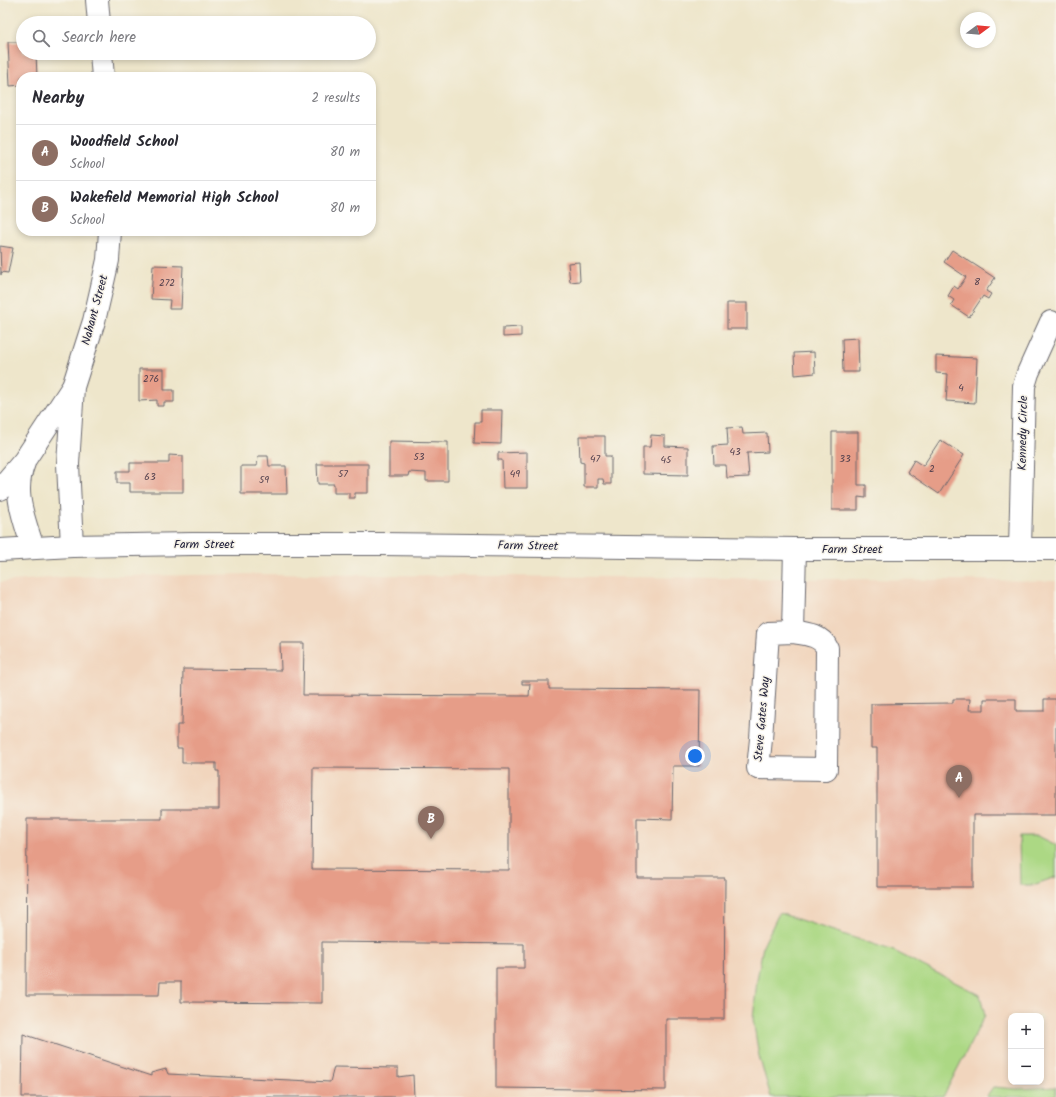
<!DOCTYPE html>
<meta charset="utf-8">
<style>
:root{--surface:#fff;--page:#f2f2f3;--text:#2b2b33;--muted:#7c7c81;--line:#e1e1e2;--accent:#7c3aed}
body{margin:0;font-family:Kalam,sans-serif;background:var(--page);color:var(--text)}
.controls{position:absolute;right:12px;bottom:12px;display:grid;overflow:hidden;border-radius:8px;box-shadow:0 2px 6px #0003}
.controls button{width:36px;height:36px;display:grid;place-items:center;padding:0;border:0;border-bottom:1px solid var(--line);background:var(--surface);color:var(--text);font:20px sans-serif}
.compass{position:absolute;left:960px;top:12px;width:36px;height:36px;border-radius:50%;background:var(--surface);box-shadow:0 2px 6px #0003;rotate:74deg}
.you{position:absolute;left:695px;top:756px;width:14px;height:14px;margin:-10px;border:3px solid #fff;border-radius:50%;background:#1a73e8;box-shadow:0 0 0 6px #1a73e833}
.badge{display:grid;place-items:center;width:26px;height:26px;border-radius:50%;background:var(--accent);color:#fff;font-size:13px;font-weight:700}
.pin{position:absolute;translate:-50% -33px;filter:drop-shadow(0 1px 2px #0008)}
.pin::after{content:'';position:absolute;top:21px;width:14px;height:12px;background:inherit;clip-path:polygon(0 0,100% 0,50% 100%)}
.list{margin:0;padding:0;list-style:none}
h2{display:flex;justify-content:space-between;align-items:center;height:52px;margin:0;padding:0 16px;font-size:17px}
h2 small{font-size:13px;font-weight:400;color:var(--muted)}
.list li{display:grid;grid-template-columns:26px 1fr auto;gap:12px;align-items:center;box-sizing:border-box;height:56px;padding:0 16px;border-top:1px solid var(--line)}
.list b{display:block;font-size:15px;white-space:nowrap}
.list p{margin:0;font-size:13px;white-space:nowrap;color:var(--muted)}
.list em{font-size:13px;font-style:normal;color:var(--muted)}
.icon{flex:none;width:22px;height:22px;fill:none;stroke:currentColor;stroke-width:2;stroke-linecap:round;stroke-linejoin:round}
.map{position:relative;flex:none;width:1056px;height:1097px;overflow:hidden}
.search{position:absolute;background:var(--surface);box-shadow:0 2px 6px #0003;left:16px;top:16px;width:360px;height:44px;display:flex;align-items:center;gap:10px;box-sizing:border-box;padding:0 14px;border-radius:22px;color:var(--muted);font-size:15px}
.panel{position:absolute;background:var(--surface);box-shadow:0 2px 6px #0003;left:16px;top:72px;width:360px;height:164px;border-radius:16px}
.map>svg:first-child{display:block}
</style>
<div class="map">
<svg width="1056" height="1097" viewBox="0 0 1056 1097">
<rect width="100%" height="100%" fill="#f7f3e8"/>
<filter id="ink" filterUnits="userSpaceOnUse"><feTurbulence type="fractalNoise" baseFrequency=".025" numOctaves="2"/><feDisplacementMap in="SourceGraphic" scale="8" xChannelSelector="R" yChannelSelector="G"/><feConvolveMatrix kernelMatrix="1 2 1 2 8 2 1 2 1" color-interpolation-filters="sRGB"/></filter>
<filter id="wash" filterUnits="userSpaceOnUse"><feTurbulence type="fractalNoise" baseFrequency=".012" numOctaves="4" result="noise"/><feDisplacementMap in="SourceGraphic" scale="16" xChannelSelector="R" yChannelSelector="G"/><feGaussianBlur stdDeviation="0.9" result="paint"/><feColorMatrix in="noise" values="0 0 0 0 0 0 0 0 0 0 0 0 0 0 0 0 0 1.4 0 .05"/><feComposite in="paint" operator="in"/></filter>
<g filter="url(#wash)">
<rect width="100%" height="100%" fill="#eee6cb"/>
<path fill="#f1d5bd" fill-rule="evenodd" d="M261,574L1056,581V1097H0V582L63,577ZM1011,1016H1041V1082H1011Z"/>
<g fill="#acd884" stroke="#677d60">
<polygon points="1019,836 1038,836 1056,845 1056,877 1033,885 1020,885"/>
<polygon points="779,913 894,951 980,995 985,1015 943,1097 771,1097 759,1056 753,1019 757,980 763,946"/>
<polygon points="993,1087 1016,1089 1056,1087 1056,1097 986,1097"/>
</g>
<g id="blocks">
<g fill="#e69d88" fill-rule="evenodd">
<polygon points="8,42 23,42 23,53 36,53 37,77 21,77 21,85 10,86"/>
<polygon points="0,246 13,248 8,273 1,272 1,275"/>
<polygon points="952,250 995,278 986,291 991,294 988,299 983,296 969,317 951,305 954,300 948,296 954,286 958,289 966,277 944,262"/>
<polygon points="579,262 580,281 570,282 568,263"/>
<polygon points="153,265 183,266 181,309 169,309 170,300 151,299"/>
<rect x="727" y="303" width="20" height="26"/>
<polygon points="521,327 521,336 503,337 503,328"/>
<polygon points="858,338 859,372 843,372 842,339"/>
<polygon points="814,352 815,373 795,375 794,353"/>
<polygon points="936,356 977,358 975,403 946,401 948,374 936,373"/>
<polygon points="139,369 164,369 164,390 174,390 174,402 164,402 164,406 157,406 157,400 139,401"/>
<polygon points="481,410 502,410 501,444 474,443 475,422 481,422"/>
<polygon points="742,427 743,434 767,433 768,452 747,453 749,477 727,478 726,465 714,465 713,446 728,445 727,428"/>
<polygon points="832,432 858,432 858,485 866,485 866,498 858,497 858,510 832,510"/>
<polygon points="651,435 665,436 665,446 688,447 688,475 643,474 643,447 650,447"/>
<polygon points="579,436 605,436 605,456 611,456 611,484 604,484 603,479 598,479 598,487 584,487 584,463 580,462"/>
<polygon points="940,440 964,455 939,494 907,472 914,460 923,466"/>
<polygon points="389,441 448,442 448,481 426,481 426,473 409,472 408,476 389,476"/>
<polygon points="527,452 527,488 503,488 502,460 498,460 498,453"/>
<polygon points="169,455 183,456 183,492 130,492 130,483 117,483 117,471 130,471 130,463 169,463"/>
<polygon points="258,456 268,456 269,466 286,466 287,494 241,494 241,466 257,466"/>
<polygon points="317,464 368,464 368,493 355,493 355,498 349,498 349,493 334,493 334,484 318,484"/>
<path d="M280,643H304L303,695L529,696L530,684H522V681H549V689L700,690L699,766H673L672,819L637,818V878H725L724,1019H666V1090L496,1088V968H524V944L322,942V1003L181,1002V982H160L159,995H26L27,819H162V809H219V771H216V763H182V748H177V725H182L183,669L281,670ZM313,768L509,769V870L312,869Z"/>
<polygon points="953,699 970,699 969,710 984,710 984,699 1016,699 1016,711 1044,711 1044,699 1056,699 1056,815 973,815 973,887 877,887 877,748 871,748 871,704 953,703"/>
<polygon points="23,1034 151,1076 151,1073 166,1069 168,1074 330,1082 334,1067 398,1068 398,1077 413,1075 414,1097 22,1097"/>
</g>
</g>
</g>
<g filter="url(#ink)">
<use href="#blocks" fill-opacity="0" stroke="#69676d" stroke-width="1"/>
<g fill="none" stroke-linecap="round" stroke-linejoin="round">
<g stroke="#69676d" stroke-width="24">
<g id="minor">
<polyline points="1020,549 1024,386 1028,373 1051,322"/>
<path d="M793,632L768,633L761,739L758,768L826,769L827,648C821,635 806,634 793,632L795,549"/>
</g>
</g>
<g stroke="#69676d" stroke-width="24">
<g id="major">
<polyline points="97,0 99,23"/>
<polyline points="101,53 103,77"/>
<path d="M24,463C12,493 24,518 33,548"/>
<polyline points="0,489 24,461 72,388"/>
<polyline points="72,546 68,464 73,387 94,321 101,291 108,260 110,231"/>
<polyline points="0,550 72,546 192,544 382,544 795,549 1056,549"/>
</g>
</g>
<use href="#minor" stroke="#fff" stroke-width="22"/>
<use href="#major" stroke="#fff" stroke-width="22"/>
</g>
</g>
<g text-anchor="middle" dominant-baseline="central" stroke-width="3" stroke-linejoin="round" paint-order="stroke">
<g font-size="10" fill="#53414e">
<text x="977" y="282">8</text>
<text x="167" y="283">272</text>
<text x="151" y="379">276</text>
<text x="961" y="388">4</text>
<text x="735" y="452">43</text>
<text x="419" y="457">53</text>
<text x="595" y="459">47</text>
<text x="845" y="459">33</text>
<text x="666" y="460">45</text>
<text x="932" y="469">2</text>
<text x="343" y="474">57</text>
<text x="515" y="474">49</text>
<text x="150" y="477">63</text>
<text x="264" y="480">59</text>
</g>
<g font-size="12" fill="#22223b" stroke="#f7f3e8">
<text transform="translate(95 310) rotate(-75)">Nahant Street</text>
<text transform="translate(1023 433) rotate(-89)">Kennedy Circle</text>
<text x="204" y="544">Farm Street</text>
<text transform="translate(528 546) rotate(1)">Farm Street</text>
<text x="852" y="549">Farm Street</text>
<text transform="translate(762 719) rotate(-85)">Steve Gates Way</text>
</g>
</g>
</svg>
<div class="controls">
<button>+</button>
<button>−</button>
</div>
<svg class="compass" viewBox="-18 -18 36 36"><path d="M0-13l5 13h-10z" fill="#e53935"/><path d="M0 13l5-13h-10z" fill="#7c7c81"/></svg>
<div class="you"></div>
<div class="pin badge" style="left:959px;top:798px;background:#8d6e63">A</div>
<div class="pin badge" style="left:431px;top:839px;background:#8d6e63">B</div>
<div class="search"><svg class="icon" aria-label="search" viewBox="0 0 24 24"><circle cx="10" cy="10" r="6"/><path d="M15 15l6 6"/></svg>Search here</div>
<section class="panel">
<h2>Nearby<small>2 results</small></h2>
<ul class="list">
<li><span class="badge" style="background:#8d6e63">A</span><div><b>Woodfield School</b><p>School</p></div><em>80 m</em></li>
<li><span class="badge" style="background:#8d6e63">B</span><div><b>Wakefield Memorial High School</b><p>School</p></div><em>80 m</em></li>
</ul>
</section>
</div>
